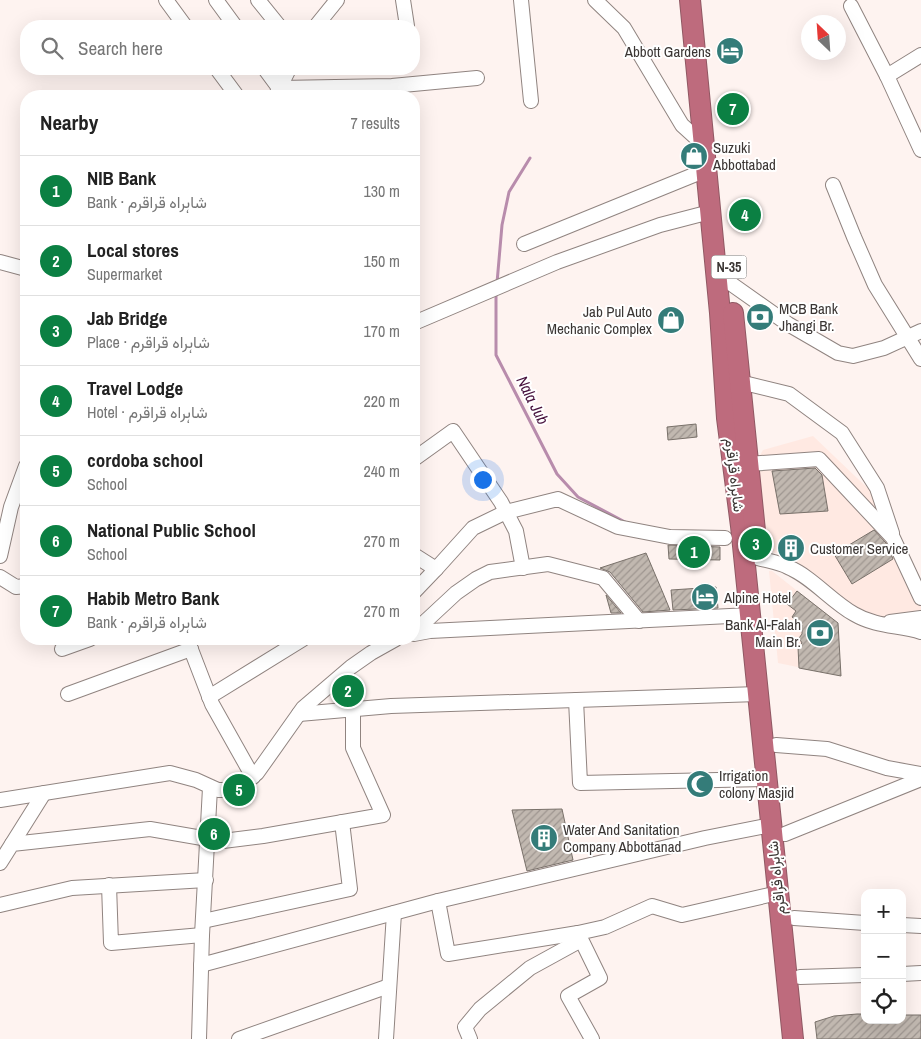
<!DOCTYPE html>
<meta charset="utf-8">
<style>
:root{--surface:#fff;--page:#f6f6f6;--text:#222;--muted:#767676;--line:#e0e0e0;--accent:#0b8043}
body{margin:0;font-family:"Archivo Narrow",Vazirmatn,sans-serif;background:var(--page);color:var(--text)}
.controls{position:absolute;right:15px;bottom:15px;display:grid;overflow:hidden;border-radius:10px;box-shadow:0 5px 20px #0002}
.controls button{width:45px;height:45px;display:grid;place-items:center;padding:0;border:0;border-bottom:1px solid var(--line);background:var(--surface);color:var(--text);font:25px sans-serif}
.compass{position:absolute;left:801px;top:15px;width:45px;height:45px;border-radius:50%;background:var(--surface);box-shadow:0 5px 20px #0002;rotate:335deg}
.you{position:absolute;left:482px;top:479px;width:18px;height:18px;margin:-12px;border:4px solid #fff;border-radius:50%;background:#1a73e8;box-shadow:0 0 0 8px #1a73e833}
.badge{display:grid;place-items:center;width:32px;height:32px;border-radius:50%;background:var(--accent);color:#fff;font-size:16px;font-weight:700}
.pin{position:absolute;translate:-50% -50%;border:2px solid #fff;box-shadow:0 1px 5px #0006}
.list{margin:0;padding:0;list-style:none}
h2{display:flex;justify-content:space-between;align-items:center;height:65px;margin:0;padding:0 20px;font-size:21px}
h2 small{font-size:16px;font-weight:400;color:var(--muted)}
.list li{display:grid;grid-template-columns:32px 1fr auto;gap:15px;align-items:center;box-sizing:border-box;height:70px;padding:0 20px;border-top:1px solid var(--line)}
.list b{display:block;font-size:19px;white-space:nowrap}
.list p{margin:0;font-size:16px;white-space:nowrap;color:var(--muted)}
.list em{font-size:16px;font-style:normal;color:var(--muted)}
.icon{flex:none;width:28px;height:28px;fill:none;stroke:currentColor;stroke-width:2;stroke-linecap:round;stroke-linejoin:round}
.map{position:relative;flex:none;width:921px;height:1039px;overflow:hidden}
.search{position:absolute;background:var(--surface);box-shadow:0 5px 20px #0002;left:20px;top:20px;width:400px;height:55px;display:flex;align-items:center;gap:12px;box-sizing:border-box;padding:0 18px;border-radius:20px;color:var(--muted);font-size:19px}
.panel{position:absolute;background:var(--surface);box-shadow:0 5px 20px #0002;left:20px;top:90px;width:400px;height:555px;border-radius:20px}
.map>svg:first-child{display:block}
</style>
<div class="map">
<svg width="921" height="1039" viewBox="0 0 921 1039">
<defs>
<pattern id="building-hatch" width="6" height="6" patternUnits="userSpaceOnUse" patternTransform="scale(1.25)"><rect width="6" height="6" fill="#c1b8b0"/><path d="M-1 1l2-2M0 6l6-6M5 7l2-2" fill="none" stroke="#9e9690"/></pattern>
</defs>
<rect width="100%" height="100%" fill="#fef3f0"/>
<g fill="#ffe9e2">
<polygon points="813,436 879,499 921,591 921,610 880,617 855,607 783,554 775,553 765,548 756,462 763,450"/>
<polygon points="769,571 772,571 838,623 841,676 778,663"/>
</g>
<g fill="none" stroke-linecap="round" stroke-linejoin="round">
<g stroke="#b88cac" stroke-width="3">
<polyline points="497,283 502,225 509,192 530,158"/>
<polyline points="496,292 496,355 557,474 578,497 625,522"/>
</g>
</g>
<g fill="url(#building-hatch)" stroke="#79716a">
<polygon points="696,424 697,437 668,440 667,427"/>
<polygon points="815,468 822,475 828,511 780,514 772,471"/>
<polygon points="874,530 886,543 893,559 852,584 834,554"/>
<polygon points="788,538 800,547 791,559 783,554 785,549 782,546"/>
<polygon points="668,545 720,547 720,560 669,559"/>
<polygon points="646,553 663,593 670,610 643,612 610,572 600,568"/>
<polygon points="716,587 718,608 673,610 671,590"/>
<polygon points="797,591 838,623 841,676 799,668 798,647 802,643 799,638 802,634 802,625 792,617 796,611 787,604"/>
<polygon points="606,595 621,613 611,613"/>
<polygon points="562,809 573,860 527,871 512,810"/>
<polygon points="857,1014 865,1014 865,1020 902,1020 902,1015 921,1015 921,1039 817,1039 815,1022 834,1016"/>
</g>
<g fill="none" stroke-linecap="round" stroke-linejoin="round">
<g stroke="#908480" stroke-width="16">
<g id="minor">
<polyline points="166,0 185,26"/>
<polyline points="216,0 235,26"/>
<polyline points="258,0 279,26"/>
<polyline points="403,0 407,26"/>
<polyline points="521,0 531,101"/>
<polyline points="595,0 624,28 682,125 704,145"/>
<polyline points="851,6 887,76"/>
<polyline points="316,26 337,0"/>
<polyline points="921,55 887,76 921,150"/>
<polyline points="217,69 237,96"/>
<polyline points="265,69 279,88 392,86 477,78"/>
<polyline points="277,93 289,69"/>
<polyline points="833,185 854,237 875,285 921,359"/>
<polyline points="524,244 706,170"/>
<polyline points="0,262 26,269"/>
<polyline points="730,283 788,324 838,353 853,356 884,348 921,331"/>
<polyline points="414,323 557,262 660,225 710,212"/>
<polyline points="740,382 789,394 842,433 877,488 892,533"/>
<polyline points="414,459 453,431 501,502 516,531 523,568"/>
<polyline points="748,464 819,459 893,538 921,598"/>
<polyline points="414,555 436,569 414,592"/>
<polyline points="0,556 11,507 26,466"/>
<path d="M758,558C768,561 778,562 788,567C812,577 831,601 854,614C876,627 898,625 921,632"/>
<polyline points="436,569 473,528 506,512 558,499 618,527 670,537 725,538"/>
<polyline points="0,577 16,587 26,586"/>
<polyline points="890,622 921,618"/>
<polyline points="414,632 456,593 476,579 490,572 548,564 603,578 639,621"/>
<polyline points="414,634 430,631 750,615"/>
<polyline points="187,639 212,704 253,777"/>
<polyline points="62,649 90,639"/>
<polyline points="68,694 191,649"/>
<polyline points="209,697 303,639"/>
<polyline points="576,700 580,783 767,779"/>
<polyline points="299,714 391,706 758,694"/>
<polyline points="776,745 827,749 887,768 921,774"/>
<polyline points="0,800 170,773 196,780 218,790 225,790 245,782 257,773 303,708 351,667 371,653 396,639"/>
<polyline points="785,834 921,779"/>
<polyline points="207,843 263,836 383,815 353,748 353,709"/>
<polyline points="12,844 44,793"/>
<polyline points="0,863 12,844 150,829 208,839"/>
<polyline points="109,885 111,943 202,935"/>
<polyline points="0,905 72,888 206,880"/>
<polyline points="794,918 865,923"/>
<polyline points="203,921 350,889 342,822"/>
<polyline points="902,925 921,926"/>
<polyline points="578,933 448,954 438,901 705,838 771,825"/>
<polyline points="201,965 438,901"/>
<polyline points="902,974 921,973"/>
<polyline points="800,977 865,975"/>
<polyline points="199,1039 202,935 210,788"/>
<polyline points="239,1039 389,986"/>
<polyline points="386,1039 394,913"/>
<polyline points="470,1039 465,1027 480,1009 530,968 581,940"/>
<polyline points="592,1039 568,996 600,978 578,933 605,927 652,906 682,915 778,893"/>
</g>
</g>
<g stroke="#905863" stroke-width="22">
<g id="highway">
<polyline points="690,0 720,313 727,418 741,526 793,1039"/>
<polyline points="733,313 755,531"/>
</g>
</g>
<use href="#minor" stroke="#fff" stroke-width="14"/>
<use href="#highway" stroke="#be6b7d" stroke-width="20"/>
</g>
<defs>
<g id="hotel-disc" transform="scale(1.4375)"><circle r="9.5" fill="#347c79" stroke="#fff"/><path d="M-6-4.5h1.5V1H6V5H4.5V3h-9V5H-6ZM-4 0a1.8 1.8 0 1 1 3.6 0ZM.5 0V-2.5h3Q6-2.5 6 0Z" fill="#fff"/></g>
<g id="shop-disc" transform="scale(1.4375)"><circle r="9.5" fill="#347c79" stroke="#fff"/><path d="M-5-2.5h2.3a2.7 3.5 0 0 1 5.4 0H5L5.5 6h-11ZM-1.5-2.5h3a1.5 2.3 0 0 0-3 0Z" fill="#fff"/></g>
<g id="bank-disc" transform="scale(1.4375)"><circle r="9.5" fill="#347c79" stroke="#fff"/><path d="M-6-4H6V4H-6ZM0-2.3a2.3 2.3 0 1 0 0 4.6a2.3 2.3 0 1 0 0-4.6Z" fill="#fff"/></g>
<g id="building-disc" transform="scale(1.4375)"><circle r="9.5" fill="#347c79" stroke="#fff"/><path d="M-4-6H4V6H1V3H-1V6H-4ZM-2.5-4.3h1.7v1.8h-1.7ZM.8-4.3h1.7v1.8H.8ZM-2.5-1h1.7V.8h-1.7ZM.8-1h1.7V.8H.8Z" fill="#fff"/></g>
<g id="mosque-disc" transform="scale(1.4375)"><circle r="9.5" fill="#347c79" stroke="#fff"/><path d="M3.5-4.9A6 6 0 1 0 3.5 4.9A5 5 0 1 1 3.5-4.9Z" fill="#fff"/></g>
</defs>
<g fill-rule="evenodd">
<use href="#hotel-disc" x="730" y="51"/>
<use href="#shop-disc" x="694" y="156"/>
<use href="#bank-disc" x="760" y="317"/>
<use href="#shop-disc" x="671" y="320"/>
<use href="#building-disc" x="791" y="548"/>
<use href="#hotel-disc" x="705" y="597"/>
<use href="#bank-disc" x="820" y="633"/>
<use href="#mosque-disc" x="700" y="784"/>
<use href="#building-disc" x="544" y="838"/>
</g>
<g text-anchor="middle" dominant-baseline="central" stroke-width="4" stroke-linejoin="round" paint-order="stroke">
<rect fill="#fff" stroke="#767271" stroke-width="1" x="711.5" y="255.5" width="35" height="23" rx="4"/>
<g font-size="14" font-weight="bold" fill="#3b3634">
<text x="729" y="267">N-35</text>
</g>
<g font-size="15" fill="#3b3634" stroke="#fff" text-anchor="start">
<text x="711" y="51" text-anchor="end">Abbott Gardens</text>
<text x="713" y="147">Suzuki<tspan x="713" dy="17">Abbottabad</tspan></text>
<text x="779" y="308">MCB Bank<tspan x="779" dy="17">Jhangi Br.</tspan></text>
<text x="652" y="311" text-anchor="end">Jab Pul Auto<tspan x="652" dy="17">Mechanic Complex</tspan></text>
<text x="810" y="548">Customer Service</text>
<text x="724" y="597">Alpine Hotel</text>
<text x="801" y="624" text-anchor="end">Bank Al-Falah<tspan x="801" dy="17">Main Br.</tspan></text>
<text x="719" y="775">Irrigation<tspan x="719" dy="17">colony Masjid</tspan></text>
<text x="563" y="829">Water And Sanitation<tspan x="563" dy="17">Company Abbottanad</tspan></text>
</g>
<g font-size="15" fill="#3b3634" stroke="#fff">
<text transform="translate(735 475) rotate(83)">شاہراہ قراقرم</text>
<text transform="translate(776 878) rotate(-96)">شاہراہ قراقرم</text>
</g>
<g font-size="16" font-style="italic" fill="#47123d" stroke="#fff">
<text transform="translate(533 400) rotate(63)">Nala Jub</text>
</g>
</g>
</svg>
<div class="controls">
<button>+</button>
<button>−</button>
<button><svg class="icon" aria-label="locate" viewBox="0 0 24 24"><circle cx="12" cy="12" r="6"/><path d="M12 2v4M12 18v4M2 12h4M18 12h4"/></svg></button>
</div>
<svg class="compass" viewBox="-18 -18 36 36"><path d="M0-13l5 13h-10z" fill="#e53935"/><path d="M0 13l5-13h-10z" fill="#767676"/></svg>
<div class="you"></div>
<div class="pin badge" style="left:694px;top:552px">1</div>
<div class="pin badge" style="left:348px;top:691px">2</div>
<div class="pin badge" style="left:756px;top:544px">3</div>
<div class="pin badge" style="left:745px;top:215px">4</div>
<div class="pin badge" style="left:239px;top:790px">5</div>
<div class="pin badge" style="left:214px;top:834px">6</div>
<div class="pin badge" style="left:733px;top:109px">7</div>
<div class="search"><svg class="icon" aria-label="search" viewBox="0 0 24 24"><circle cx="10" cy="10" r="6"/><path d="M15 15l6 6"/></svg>Search here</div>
<section class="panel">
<h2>Nearby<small>7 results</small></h2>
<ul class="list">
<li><span class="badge">1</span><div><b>NIB Bank</b><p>Bank · شاہراہ قراقرم</p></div><em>130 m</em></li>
<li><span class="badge">2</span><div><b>Local stores</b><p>Supermarket</p></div><em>150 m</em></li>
<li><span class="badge">3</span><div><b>Jab Bridge</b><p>Place · شاہراہ قراقرم</p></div><em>170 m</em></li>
<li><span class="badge">4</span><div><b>Travel Lodge</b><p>Hotel · شاہراہ قراقرم</p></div><em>220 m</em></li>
<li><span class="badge">5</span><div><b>cordoba school</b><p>School</p></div><em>240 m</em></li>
<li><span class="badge">6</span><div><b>National Public School</b><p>School</p></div><em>270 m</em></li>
<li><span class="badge">7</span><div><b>Habib Metro Bank</b><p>Bank · شاہراہ قراقرم</p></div><em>270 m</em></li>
</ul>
</section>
</div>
